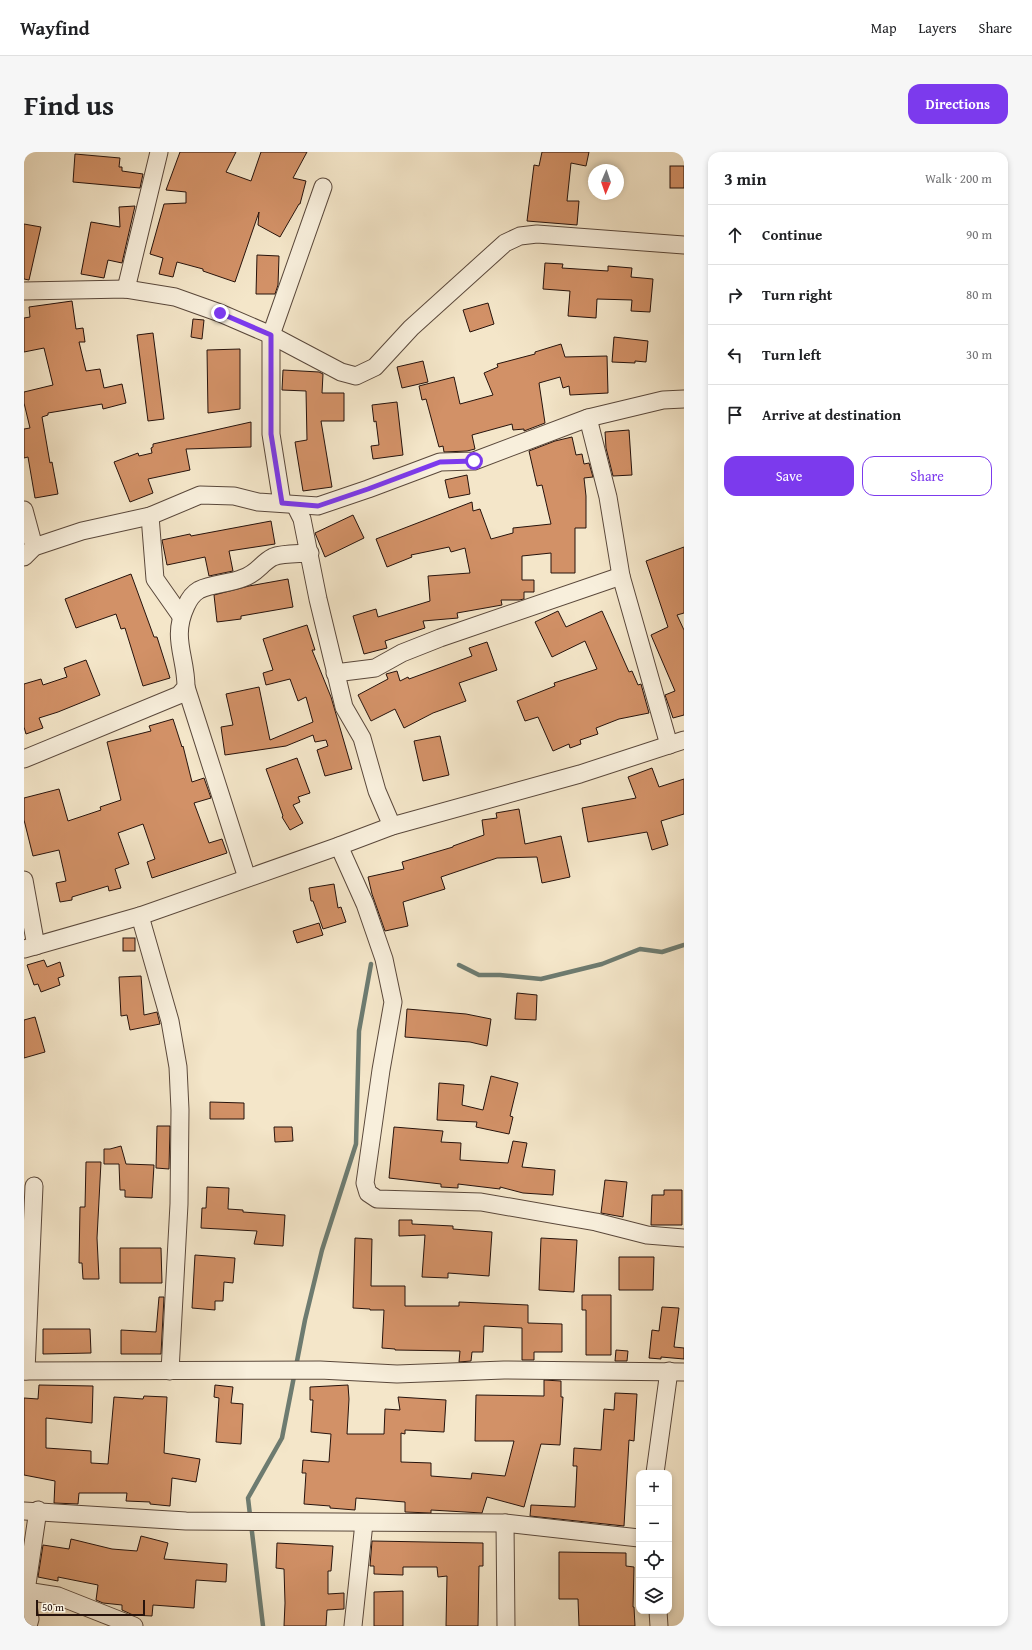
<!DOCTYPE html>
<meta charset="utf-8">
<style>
:root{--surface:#fff;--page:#f6f6f6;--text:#202124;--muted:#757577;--line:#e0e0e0;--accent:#7c3aed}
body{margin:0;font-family:"Gentium Book Plus",serif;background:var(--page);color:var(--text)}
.controls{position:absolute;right:12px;bottom:12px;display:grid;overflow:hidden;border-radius:8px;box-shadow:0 2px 6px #0003}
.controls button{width:36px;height:36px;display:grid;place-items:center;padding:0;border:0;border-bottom:1px solid var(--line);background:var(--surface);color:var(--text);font:20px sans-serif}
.compass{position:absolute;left:564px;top:12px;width:36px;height:36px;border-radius:50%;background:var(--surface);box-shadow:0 2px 6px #0003;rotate:182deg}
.scale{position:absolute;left:12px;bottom:10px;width:109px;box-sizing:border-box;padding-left:4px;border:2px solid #27130c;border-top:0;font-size:11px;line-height:14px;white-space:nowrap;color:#27130c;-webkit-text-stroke:3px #f8efdc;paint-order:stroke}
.stop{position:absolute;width:12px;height:12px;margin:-9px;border:3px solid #7c3aed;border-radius:50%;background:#fff}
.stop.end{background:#7c3aed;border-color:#fff;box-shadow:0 1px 4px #0008}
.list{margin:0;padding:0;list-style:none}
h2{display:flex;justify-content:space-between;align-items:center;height:52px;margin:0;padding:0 16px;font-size:17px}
h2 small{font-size:13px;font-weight:400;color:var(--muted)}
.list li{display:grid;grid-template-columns:26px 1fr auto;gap:12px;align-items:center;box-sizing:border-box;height:60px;padding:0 16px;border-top:1px solid var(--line)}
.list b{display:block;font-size:15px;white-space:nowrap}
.list em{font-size:13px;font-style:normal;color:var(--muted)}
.actions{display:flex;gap:8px;padding:12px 16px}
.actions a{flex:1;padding:9px 0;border:1px solid var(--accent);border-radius:12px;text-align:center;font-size:14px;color:var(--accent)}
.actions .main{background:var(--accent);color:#fff}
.icon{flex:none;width:22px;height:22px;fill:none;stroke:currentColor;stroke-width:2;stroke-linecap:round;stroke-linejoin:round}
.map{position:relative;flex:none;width:660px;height:1474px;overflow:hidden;border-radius:12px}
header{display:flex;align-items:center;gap:24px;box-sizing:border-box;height:56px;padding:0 20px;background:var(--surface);border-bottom:1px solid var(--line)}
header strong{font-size:19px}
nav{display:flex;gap:22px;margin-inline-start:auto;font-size:14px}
.intro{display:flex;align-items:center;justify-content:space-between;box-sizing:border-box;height:96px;padding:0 24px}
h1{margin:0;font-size:28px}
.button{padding:10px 18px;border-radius:12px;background:var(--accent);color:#fff;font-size:14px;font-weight:700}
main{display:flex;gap:24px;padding:0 24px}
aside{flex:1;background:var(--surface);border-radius:12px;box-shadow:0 2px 6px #0003}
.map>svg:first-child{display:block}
</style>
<header>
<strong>Wayfind</strong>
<nav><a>Map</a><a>Layers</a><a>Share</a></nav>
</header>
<div class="intro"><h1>Find us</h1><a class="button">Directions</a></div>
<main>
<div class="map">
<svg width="660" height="1474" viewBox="0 0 660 1474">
<rect width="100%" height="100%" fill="#f4e6c9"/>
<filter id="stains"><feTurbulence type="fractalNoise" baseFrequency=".005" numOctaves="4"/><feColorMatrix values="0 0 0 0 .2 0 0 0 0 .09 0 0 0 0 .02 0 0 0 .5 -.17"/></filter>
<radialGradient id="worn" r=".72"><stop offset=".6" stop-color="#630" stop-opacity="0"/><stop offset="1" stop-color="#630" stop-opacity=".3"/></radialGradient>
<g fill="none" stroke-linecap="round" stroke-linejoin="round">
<g stroke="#6d7b70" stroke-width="4.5">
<polyline points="435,813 455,823 476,823 517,827 578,812 616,797 638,800 660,793"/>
<polyline points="239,1474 224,1346 258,1286 281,1168 298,1098 332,992 335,879 347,812"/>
</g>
</g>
<g fill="#d29167" stroke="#27130c">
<polygon points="156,0 212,0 202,20 227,29 237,0 283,0 269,26 282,29 276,52 275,52 256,85 234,73 235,60 211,130 179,119 179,117 153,110 149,125 135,122 139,106 126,102 140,52 162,51 162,40 142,38"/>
<polygon points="518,0 565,0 562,14 547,11 543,49 555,49 553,73 503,69 510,13 515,14"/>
<polygon points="51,2 96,6 95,15 98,15 98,19 119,22 116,36 49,30"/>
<rect x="646" y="14" width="14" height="22"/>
<polygon points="111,54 98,111 84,108 80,126 57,122 67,70 96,75 95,55"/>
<polygon points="0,72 17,75 5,128 0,127"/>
<polygon points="233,103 255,104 254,133 251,142 232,142"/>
<polygon points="521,111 539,112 538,116 584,119 584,114 608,116 607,125 629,127 626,160 607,159 608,148 573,147 572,166 544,164 546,139 519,137"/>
<polygon points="48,149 52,177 59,176 61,190 55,190 62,219 76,217 80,236 98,232 102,251 79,257 78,252 24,261 24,263 18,265 26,311 28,310 34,342 11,346 4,305 0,306 0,277 6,276 0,251 0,240 29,233 20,196 0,200 0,166 6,165 5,155"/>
<polygon points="464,151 470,172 446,180 439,158"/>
<polygon points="169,167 180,168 178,187 167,185"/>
<polygon points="129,181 140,267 124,269 113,183"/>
<polygon points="590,185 624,189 622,210 611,209 611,211 588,210"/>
<polygon points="537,192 541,205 583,204 584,241 546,243 545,234 539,236 536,225 515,231 521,271 500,279 500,277 489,278 488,272 448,283 451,297 443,299 420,300 419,294 415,295 402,247 398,248 395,234 430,225 436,252 469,243 460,221 474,215 473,212 511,202 511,200"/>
<polygon points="216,197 216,257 184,261 183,198"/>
<polygon points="399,209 404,230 378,236 373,215"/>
<polygon points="259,218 295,220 299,222 298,241 320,241 320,269 297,269 308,335 279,339 271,290 283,288 282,239 258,238"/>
<polygon points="373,250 379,303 349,307 347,294 355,293 352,269 350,270 348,253"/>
<polygon points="227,270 227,295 162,297 166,318 124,327 129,341 106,350 90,310 114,301 115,304 128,301 127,296 129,295 129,292"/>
<polygon points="605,278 608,323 589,324 582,296 581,280"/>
<polygon points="548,285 552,303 558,302 560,312 565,311 569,325 560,326 562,344 562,376 551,376 551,421 527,421 527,401 498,404 498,428 510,428 510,440 500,440 500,447 495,448 477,448 478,453 433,461 434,466 399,469 401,476 361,489 363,496 340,502 329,464 352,457 354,465 406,449 404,424 446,421 441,396 427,400 425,395 387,403 388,405 363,415 352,387 448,350 449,359 456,357 467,387 489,381 489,376 527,372 518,333 513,334 505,299 531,289"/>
<polygon points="443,323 446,342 425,346 421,328"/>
<polygon points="329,363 340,386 301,405 291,381"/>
<polygon points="247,369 251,392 205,399 209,419 185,424 181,405 143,413 138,388 166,382 167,384"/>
<polygon points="660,395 660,461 653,463 660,478 660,563 649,566 641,543 651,539 627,483 644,475 622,409"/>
<polygon points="107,422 130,485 133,485 146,526 119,534 101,476 97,477 92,462 52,476 41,447"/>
<polygon points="264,427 269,455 217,464 217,467 193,470 190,443 225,434"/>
<polygon points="534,459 542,475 578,459 605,520 608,519 614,533 617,532 625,561 595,567 572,576 574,582 556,588 557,592 546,596 545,592 529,599 514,565 501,569 493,549 531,534 530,531 573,517 561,489 528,505 511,470"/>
<polygon points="283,473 291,498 288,498 307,545 328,617 301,624 293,598 304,594 302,588 291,590 289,583 262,594 201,603 197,575 209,573 202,542 235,535 246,588 289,570 282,545 274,549 266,527 242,533 239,521 249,518 239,487"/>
<polygon points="463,490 473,518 435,531 442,549 409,561 380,576 371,557 347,569 334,543 364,527 362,522 373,519 376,529 384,525 385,527 448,504 445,496"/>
<polygon points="62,508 76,543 34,560 15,566 19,576 2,582 0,575 0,532 17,527 19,533 43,525 40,516"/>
<polygon points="149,567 158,595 159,594 168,630 180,626 187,646 170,651 185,691 198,687 203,701 128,726 123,710 131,707 119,672 94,681 105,712 91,717 97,736 85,739 84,734 48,745 48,748 36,750 32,731 42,729 35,698 9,704 0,668 0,646 35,637 44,669 77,658 76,655 97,648 83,590 127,579 125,574"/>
<polygon points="416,584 425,623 399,629 390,589"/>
<polygon points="273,606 286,641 274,645 276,650 269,653 279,671 266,678 258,665 259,664 242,617"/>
<polygon points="628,616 635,635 660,627 660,662 637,669 644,693 628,698 623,680 564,690 558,656 612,646 604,625"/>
<polygon points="495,657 501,692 537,684 546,725 518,731 513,705 473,706 417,725 421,737 379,750 384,774 361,779 348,742 344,725 380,717 378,710 429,695 429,694 460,683 458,668 473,666 472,661"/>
<polygon points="310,732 314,756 317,755 322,770 299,777 289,749 287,749 285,736"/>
<polygon points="295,771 299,783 273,791 269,779"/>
<rect x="99" y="786" width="12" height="13"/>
<polygon points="20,808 23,815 36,810 40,824 34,826 36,833 17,840 14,832 10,833 3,813"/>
<polygon points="117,824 120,863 133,860 136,872 106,878 103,863 97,864 95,825"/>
<polygon points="493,841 513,843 512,868 491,867"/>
<polygon points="383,857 442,862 467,867 463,894 446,890 381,885"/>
<polygon points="11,865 21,900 0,906 0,868"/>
<polygon points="467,924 494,931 486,964 489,965 485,982 452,975 453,970 413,968 415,931 440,933 438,953 459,958"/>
<polygon points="186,950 220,951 220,967 186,967"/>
<polygon points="133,974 146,974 145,1017 132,1016"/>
<polygon points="250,975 268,975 269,989 251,990"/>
<polygon points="370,975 419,979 417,990 437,991 436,1008 484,1011 489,989 503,991 498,1015 531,1018 529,1043 499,1041 476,1035 476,1037 434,1032 434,1036 417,1035 417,1032 365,1026"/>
<polygon points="97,994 102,1012 130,1013 128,1046 101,1045 101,1038 96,1038 95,1012 80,1012 80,997 86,997"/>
<polygon points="62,1010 77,1010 73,1086 75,1127 59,1127 58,1111 55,1111 56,1055 61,1055"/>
<polygon points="581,1028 603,1030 599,1065 577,1061"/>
<polygon points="183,1035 205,1036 204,1057 219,1058 219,1060 261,1063 259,1094 230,1092 233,1079 177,1076 178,1056 182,1056"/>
<polygon points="640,1038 658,1038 658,1073 627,1073 628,1043 640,1043"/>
<polygon points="375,1068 388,1068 388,1072 429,1074 429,1077 468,1080 465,1124 424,1121 424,1126 398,1125 401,1083 375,1084"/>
<polygon points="331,1086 348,1087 347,1134 381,1134 381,1154 435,1154 435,1150 504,1153 504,1171 538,1172 538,1200 510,1200 510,1208 498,1208 498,1176 460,1174 459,1200 448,1200 447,1209 435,1210 436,1199 371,1198 371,1197 358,1196 360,1158 346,1158 346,1157 329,1156"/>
<polygon points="517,1086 553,1088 550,1140 515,1138"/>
<polygon points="96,1096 137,1096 138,1131 96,1131"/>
<polygon points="171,1103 211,1106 209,1131 200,1130 199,1149 191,1149 191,1158 168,1156"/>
<polygon points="595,1105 630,1105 629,1138 595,1138"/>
<polygon points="558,1143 587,1143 587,1203 562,1203 562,1158 558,1158"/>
<polygon points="135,1145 140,1145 137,1202 97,1202 97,1178 132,1180"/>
<polygon points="638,1155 655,1156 650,1195 660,1196 660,1207 637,1205 637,1207 625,1206 628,1178 635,1179"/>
<polygon points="19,1177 66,1177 67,1201 19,1202"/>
<polygon points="592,1198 604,1199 603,1209 591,1209"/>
<polygon points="520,1228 537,1229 537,1245 539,1245 536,1293 517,1292 500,1355 463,1345 458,1361 407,1358 407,1361 381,1360 381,1350 332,1346 331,1358 306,1356 306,1354 280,1352 282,1321 278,1321 279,1308 305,1310 307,1282 287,1280 289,1248 286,1248 286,1235 324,1233 325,1247 323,1282 360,1282 361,1257 376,1258 374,1245 422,1248 420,1280 381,1278 381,1282 377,1281 377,1310 407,1311 407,1324 447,1327 448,1321 481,1324 490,1289 451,1289 452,1243 520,1244"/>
<polygon points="15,1233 69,1234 68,1271 22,1266 22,1296 67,1299 67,1311 84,1312 90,1245 119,1247 120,1244 143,1245 140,1301 176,1307 172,1330 148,1326 146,1354 126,1352 126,1350 102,1349 103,1341 55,1341 54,1352 30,1351 31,1329 0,1323 0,1246 14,1247"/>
<polygon points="191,1233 209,1235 207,1251 219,1252 217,1292 192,1290 195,1246 190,1245"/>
<polygon points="591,1241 613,1242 610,1289 605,1288 600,1374 506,1364 507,1353 551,1355 553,1314 549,1314 550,1296 577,1298 580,1257 590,1258"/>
<polygon points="117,1384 144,1391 140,1407 203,1412 202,1430 172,1428 170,1456 129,1453 128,1464 109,1463 98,1458 98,1453 79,1451 72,1448 74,1433 34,1425 34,1429 14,1425 19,1393 45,1397 47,1387 88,1397 113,1399"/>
<polygon points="348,1389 459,1391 459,1414 455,1414 454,1474 422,1474 423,1424 414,1425 413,1415 379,1415 379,1423 350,1422 350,1414 346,1414"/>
<polygon points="253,1391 309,1394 307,1419 304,1419 304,1442 320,1441 320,1457 303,1458 302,1474 260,1474 261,1451 260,1417 252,1416"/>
<polygon points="535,1400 602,1401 602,1414 610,1415 609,1455 610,1455 611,1474 555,1474 554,1447 535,1447"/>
<polygon points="379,1439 379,1474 350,1474 350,1440"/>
</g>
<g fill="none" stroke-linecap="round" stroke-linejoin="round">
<g stroke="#5a483b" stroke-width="19">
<g id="minor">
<polyline points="102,137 135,0"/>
<polyline points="0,139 102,137 151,145 196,161 247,183 317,220 332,224 351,215 387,176 481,91 496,84 513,82 660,93"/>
<polyline points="564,266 584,345 597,424 645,593"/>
<polyline points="258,351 247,282 247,183 299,35"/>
<polyline points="271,353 278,367 294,447 320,555 338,586 353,639 368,674"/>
<polyline points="0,358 10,395"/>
<polyline points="126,364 131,427 157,464"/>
<polyline points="0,405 10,395 58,379 126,364 176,343 210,344 234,350 294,354 344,337 416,310 450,309 564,266 639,248 660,247"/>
<polyline points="311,521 351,516 378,501 416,486 597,424"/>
<polyline points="162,535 223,726"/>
<path d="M0,607L155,543L162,535C162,504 147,486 162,454C165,447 168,442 175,438C189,431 205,432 219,426C234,421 237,411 249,405C259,401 275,402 286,401"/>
<polyline points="315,694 341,752 360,807 369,850 357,918 341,1031 344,1041 353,1047 457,1050 572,1070 623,1083 660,1086"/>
<polyline points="0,728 12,794"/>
<polyline points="116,764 146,869 154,915 156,958 155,1052 146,1219"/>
<polyline points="0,797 116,764 315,694 368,674 556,622 660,588"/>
<polyline points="0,1219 296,1218 373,1222 480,1218 660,1220"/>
<polyline points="2,1219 10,1034"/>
<polyline points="631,1321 645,1219"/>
<polyline points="0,1359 162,1369 481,1371 615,1386"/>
<polyline points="481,1371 482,1474"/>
<polyline points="2,1439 34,1444 110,1474"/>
<polyline points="634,1459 635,1474"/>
<polyline points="4,1474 6,1467 2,1439 14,1358"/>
<polyline points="329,1474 340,1371"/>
</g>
</g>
<use href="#minor" stroke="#f8efdc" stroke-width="17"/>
</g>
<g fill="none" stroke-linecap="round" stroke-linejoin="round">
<polyline stroke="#7c3aed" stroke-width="5" points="196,161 247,183 247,282 258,351 294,354 344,337 416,310 450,309"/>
</g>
<rect width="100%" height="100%" filter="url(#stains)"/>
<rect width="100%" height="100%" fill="url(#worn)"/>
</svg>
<div class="controls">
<button>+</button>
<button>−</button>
<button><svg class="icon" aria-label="locate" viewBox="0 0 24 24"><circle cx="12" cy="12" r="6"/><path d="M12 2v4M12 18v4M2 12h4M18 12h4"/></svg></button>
<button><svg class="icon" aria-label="layers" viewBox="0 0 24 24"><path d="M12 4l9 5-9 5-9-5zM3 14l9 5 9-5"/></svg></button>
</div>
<svg class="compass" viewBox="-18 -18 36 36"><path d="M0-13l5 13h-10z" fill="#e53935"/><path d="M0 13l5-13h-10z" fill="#757577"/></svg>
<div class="scale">50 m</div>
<div class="stop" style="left:450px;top:309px"></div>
<div class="stop end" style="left:196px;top:161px"></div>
</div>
<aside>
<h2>3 min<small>Walk · 200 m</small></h2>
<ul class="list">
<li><svg class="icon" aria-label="ahead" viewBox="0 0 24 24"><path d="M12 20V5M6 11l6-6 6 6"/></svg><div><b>Continue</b></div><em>90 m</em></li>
<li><svg class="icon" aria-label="right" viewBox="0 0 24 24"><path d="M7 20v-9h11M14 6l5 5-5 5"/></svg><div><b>Turn right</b></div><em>80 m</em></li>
<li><svg class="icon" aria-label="left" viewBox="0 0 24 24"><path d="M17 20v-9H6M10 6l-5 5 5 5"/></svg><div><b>Turn left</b></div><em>30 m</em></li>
<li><svg class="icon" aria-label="arrive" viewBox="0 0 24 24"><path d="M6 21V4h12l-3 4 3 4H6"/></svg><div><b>Arrive at destination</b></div></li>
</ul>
<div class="actions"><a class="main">Save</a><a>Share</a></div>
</aside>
</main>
